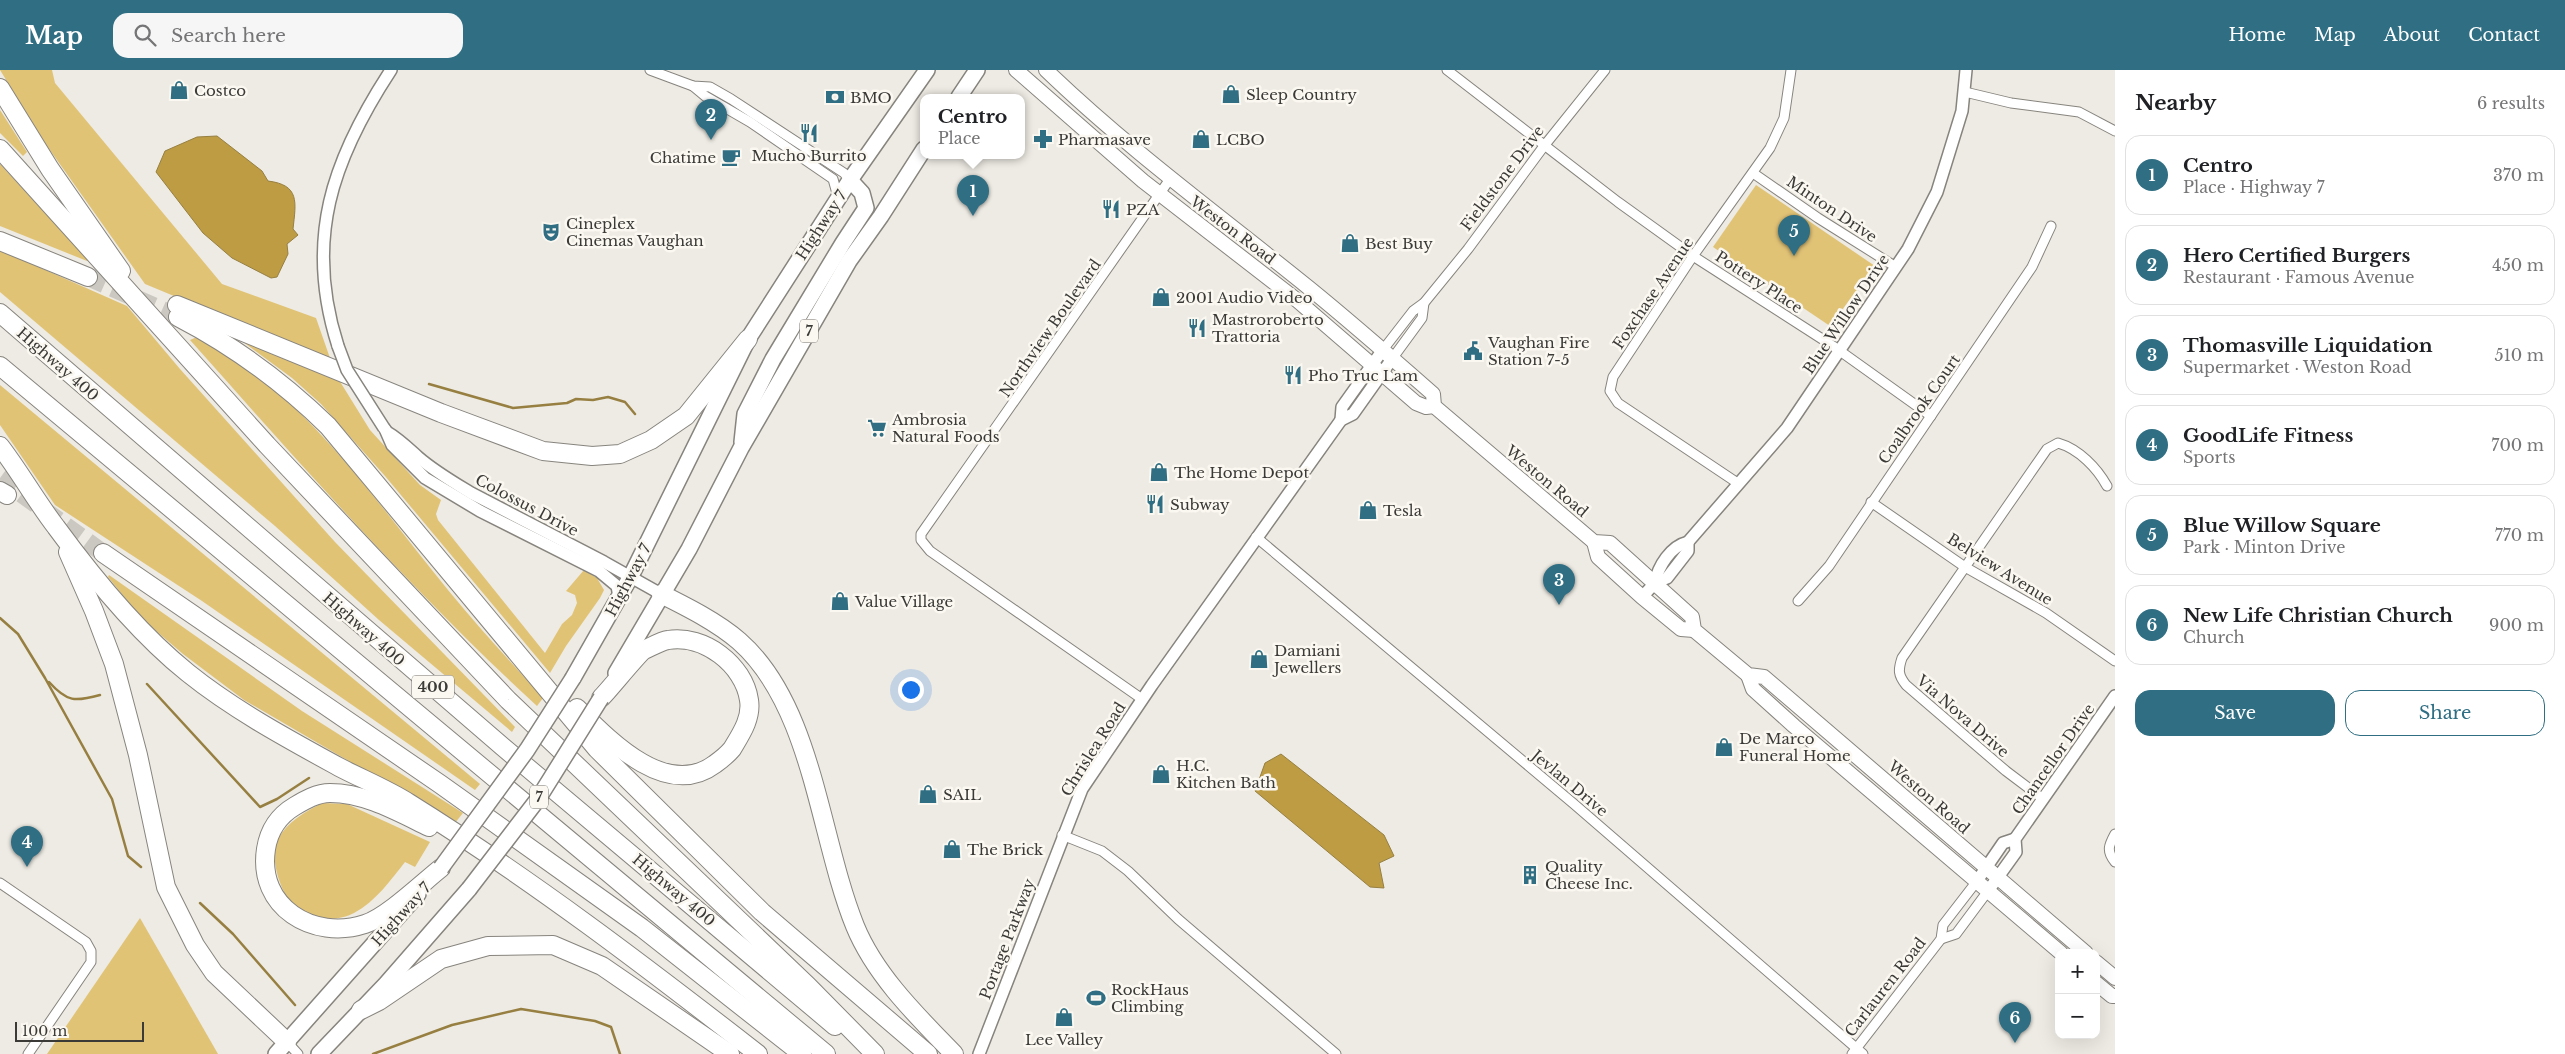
<!DOCTYPE html>
<meta charset="utf-8">
<style>
:root{--surface:#fff;--page:#f6f6f6;--text:#202124;--muted:#757577;--line:#e0e0e0;--accent:#2f6e83}
body{margin:0;font-family:"Libre Baskerville",serif;background:var(--page);color:var(--text)}
.controls{position:absolute;right:15px;bottom:15px;display:grid;overflow:hidden;border-radius:10px;box-shadow:0 5px 20px #0002}
.controls button{width:45px;height:45px;display:grid;place-items:center;padding:0;border:0;border-bottom:1px solid var(--line);background:var(--surface);color:var(--text);font:25px sans-serif}
.scale{position:absolute;left:15px;bottom:12px;width:129px;box-sizing:border-box;padding-left:5px;border:2px solid #3b3a37;border-top:0;font-size:14px;line-height:18px;white-space:nowrap;color:#3b3a37;-webkit-text-stroke:4px #fbf8f1;paint-order:stroke}
.you{position:absolute;left:910px;top:619px;width:18px;height:18px;margin:-12px;border:4px solid #fff;border-radius:50%;background:#1a73e8;box-shadow:0 0 0 8px #1a73e833}
.badge{display:grid;place-items:center;width:32px;height:32px;border-radius:50%;background:var(--accent);color:#fff;font-size:16px;font-weight:700}
.pin{position:absolute;translate:-50% -41px;filter:drop-shadow(0 1px 2px #0008)}
.pin::after{content:'';position:absolute;top:26px;width:18px;height:15px;background:inherit;clip-path:polygon(0 0,100% 0,50% 100%)}
.popup{position:absolute;left:920px;top:24px;width:105px;height:65px;box-sizing:border-box;display:grid;place-content:center;border-radius:10px;background:var(--surface);filter:drop-shadow(0 1px 4px #0005);font-size:16px;white-space:nowrap;color:var(--muted)}
.popup b{font-size:19px;color:var(--text)}
.popup::after{content:'';position:absolute;left:50%;top:100%;margin-left:-10px;border:10px solid transparent;border-top-color:var(--surface)}
.list{margin:0;padding:0;list-style:none}
h2{display:flex;justify-content:space-between;align-items:center;height:65px;margin:0;padding:0 20px;font-size:21px}
h2 small{font-size:16px;font-weight:400;color:var(--muted)}
.list li{display:grid;grid-template-columns:32px 1fr auto;gap:15px;align-items:center;box-sizing:border-box;height:80px;margin:0 10px 10px;padding:0 10px;border:1px solid var(--line);border-radius:15px}
.list b{display:block;font-size:19px;white-space:nowrap}
.list p{margin:0;font-size:16px;white-space:nowrap;color:var(--muted)}
.list em{font-size:16px;font-style:normal;color:var(--muted)}
.actions{display:flex;gap:10px;padding:15px 20px}
.actions a{flex:1;padding:11px 0;border:1px solid var(--accent);border-radius:15px;text-align:center;font-size:18px;color:var(--accent)}
.actions .main{background:var(--accent);color:#fff}
.icon{flex:none;width:28px;height:28px;fill:none;stroke:currentColor;stroke-width:2;stroke-linecap:round;stroke-linejoin:round}
.map{position:relative;flex:none;width:2115px;height:984px;overflow:hidden}
header{display:flex;align-items:center;gap:30px;box-sizing:border-box;height:70px;padding:0 25px;background:var(--accent);color:#fff}
header strong{font-size:24px}
nav{display:flex;gap:28px;margin-inline-start:auto;font-size:18px}
.search{width:350px;height:45px;background:var(--page);display:flex;align-items:center;gap:12px;box-sizing:border-box;padding:0 18px;border-radius:15px;color:var(--muted);font-size:19px}
main{display:flex}
aside{flex:1;background:var(--surface)}
.map>svg:first-child{display:block}
</style>
<header>
<strong>Map</strong>
<div class="search"><svg class="icon" aria-label="search" viewBox="0 0 24 24"><circle cx="10" cy="10" r="6"/><path d="M15 15l6 6"/></svg>Search here</div>
<nav><a>Home</a><a>Map</a><a>About</a><a>Contact</a></nav>
</header>
<main>
<div class="map">
<svg width="2115" height="984" viewBox="0 0 2115 984">
<rect width="100%" height="100%" fill="#eeebe4"/>
<g fill="#e1c376">
<polygon points="0,0 52,0 55,13 222,214 316,248 331,291 145,214 47,76"/>
<polygon points="0,40 27,82 23,86 0,63"/>
<polygon points="0,94 88,190 87,191 0,156"/>
<polygon points="1756,115 1875,196 1830,256 1713,177"/>
<polygon points="0,180 127,236 180,299 335,472 515,657 512,662 379,550 275,456 0,222"/>
<polygon points="235,266 339,310 370,360 420,415 441,430 436,444 438,450 545,583 562,554 572,545 577,533 575,525 566,521 584,500 597,508 604,520 600,528 566,576 550,603 385,406 321,334 292,308"/>
<path d="M197,267C303,320 375,431 448,520C478,557 511,592 543,628L537,636C413,522 302,396 190,270Z"/>
<polygon points="0,315 480,714 475,720 202,531 55,435 0,355"/>
<polygon points="109,505 302,641 463,743 455,753 244,630 183,584 142,549 108,507"/>
<path d="M322,733L347,734L430,772L415,797L405,792C390,811 376,831 354,843C340,851 313,851 299,841C282,829 268,788 278,769C287,752 305,742 322,733Z"/>
<polygon points="140,848 218,984 47,984"/>
</g>
<g fill="#bd9c44" stroke="#967f40">
<path d="M217,66L262,101L268,111C300,115 296,132 293,159L298,165L287,174L288,184L277,207L271,208L232,188L203,163L156,102L165,81L197,67Z"/>
<polygon points="1281,684 1384,765 1394,786 1379,793 1384,818 1370,817 1255,721 1265,693"/>
</g>
<g fill="none" stroke-linecap="round" stroke-linejoin="round">
<g stroke="#967f40" stroke-width="2.5">
<polyline points="429,314 513,338 567,333 576,329 593,330 608,327 625,332 635,344"/>
<polyline points="0,548 18,564 45,608 112,729 128,786 141,797"/>
<path d="M49,612C67,632 75,632 100,625"/>
<polyline points="147,614 260,737 277,729 309,708"/>
<polyline points="200,833 233,864 295,935"/>
<polyline points="373,984 452,955 521,939 595,951 611,957 620,984"/>
</g>
<g stroke="#cac8c1" stroke-width="18" stroke-dasharray="18 9" stroke-linecap="butt">
<polyline points="88,207 178,247"/>
<polyline points="0,408 103,483"/>
</g>
<g stroke="#87847e" stroke-width="11">
<g id="minor">
<polyline points="650,0 693,16 710,17 731,29 844,103 850,110"/>
<polyline points="1447,0 1618,132 1693,186 1833,276 1931,346"/>
<polyline points="693,16 705,26 750,52 833,109 838,127"/>
<polyline points="1965,22 2011,33 2079,42 2115,61"/>
<polyline points="1753,103 1818,148 1896,197"/>
<polyline points="1382,281 1413,241 1424,233 1468,179 1544,76 1605,0"/>
<polyline points="1392,289 1422,248 1424,233"/>
<polyline points="1739,414 1618,333 1610,321 1613,307 1693,186 1770,78 1784,48 1791,0"/>
<polyline points="1871,432 1965,497 2046,543 2115,591"/>
<polyline points="1256,467 1574,734 1863,984"/>
<polyline points="1798,531 1829,496 2032,197 2051,156"/>
<polyline points="1142,629 930,481 921,470 921,464 1170,109"/>
<path d="M2043,729L2006,701L1906,615C1898,605 1898,600 1902,588L2047,379L2058,373C2079,379 2097,398 2107,416"/>
<path d="M2115,764C2109,775 2106,781 2115,792"/>
<polyline points="1062,765 1102,781 1128,801 1178,849 1336,984"/>
<polyline points="0,813 86,872 91,881 91,892 28,984"/>
<polyline points="1941,869 1956,864 1988,821"/>
<polyline points="287,972 298,984"/>
<polyline points="1852,984 1941,869 1943,855 1977,811"/>
</g>
</g>
<g stroke="#87847e" stroke-width="14">
<g id="tertiary">
<path d="M338,276C304,170 332,90 391,0"/>
<polyline points="1341,350 1342,337 1382,281"/>
<polyline points="385,359 392,375 425,408 480,441 599,501 617,516 619,527"/>
<path d="M387,362C399,369 408,378 418,387C434,401 453,412 471,423L604,492L661,524"/>
<path d="M1655,513C1658,496 1671,476 1688,472L1787,358L1908,179L1937,122L1962,41L1966,0"/>
<polyline points="1642,527 1655,513 1667,508 1688,481 1688,472"/>
<polyline points="1977,811 2003,773 2015,769"/>
<polyline points="1988,821 2016,782 2015,769 2115,626"/>
<polyline points="979,984 1082,719 1152,615 1341,350 1353,344 1392,289"/>
</g>
</g>
<g stroke="#87847e" stroke-width="16">
<g id="secondary">
<polyline points="1016,0 1143,111 1298,231 1416,333 1426,337 1434,336"/>
<path d="M1046,0C1128,79 1220,146 1309,218C1351,252 1392,288 1433,324L1434,336L1594,472L1610,473L1692,547L1694,560L1748,605L1764,607L2086,883"/>
<polyline points="1594,472 1598,487 1642,527 1681,559 1694,560"/>
<polyline points="1748,605 1753,619 1794,656 2061,883"/>
<polyline points="2096,892 2115,908"/>
<polyline points="2096,913 2112,926 2115,926"/>
</g>
</g>
<g stroke="#87847e" stroke-width="18">
<g id="primary">
<polyline points="959,27 977,0"/>
<polyline points="742,372 745,344 773,289 843,173 866,138 862,123 850,110"/>
<polyline points="616,603 689,479 741,378 849,191 881,146 924,79"/>
<polyline points="573,608 631,506 748,269 850,110 927,0"/>
<polyline points="276,984 418,824"/>
<polyline points="319,984 386,914 469,819"/>
</g>
</g>
<g stroke="#87847e" stroke-width="20">
<g id="motorway">
<polyline points="0,18 50,99 121,201"/>
<polyline points="0,79 267,375 508,630 808,916 875,984"/>
<polyline points="0,171 88,207"/>
<polyline points="177,235 441,343 543,381 592,386 620,384 651,370 686,346 748,269"/>
<polyline points="0,243 503,677 835,956"/>
<path d="M178,247C234,276 283,312 328,356L597,679L762,842L928,984"/>
<polyline points="0,296 826,984"/>
<path d="M0,376C20,402 36,431 56,457C94,509 138,563 188,603C234,640 288,669 339,697C362,709 387,719 409,733C531,809 645,896 758,984"/>
<polyline points="0,421 7,425"/>
<polyline points="68,482 94,541 114,594 138,685 166,817 195,875 214,903 287,972"/>
<polyline points="103,483 440,714 642,858 802,984"/>
<path d="M661,524C687,537 717,552 739,571C813,636 819,767 855,856C875,905 917,946 954,984"/>
<path d="M577,638C610,671 667,730 715,694C722,689 727,685 732,679C741,664 752,648 749,630C744,595 704,564 668,570C661,571 651,577 644,580C638,584 609,620 601,628"/>
<path d="M429,757C398,742 365,723 330,723C317,723 305,730 295,736C278,746 269,760 266,779C257,837 313,871 365,854C387,847 422,813 441,798"/>
<polyline points="361,940 379,931 441,889 488,876 553,875 602,896 730,984"/>
</g>
</g>
<use href="#minor" stroke="#fff" stroke-width="9"/>
<use href="#tertiary" stroke="#fff" stroke-width="11"/>
<use href="#secondary" stroke="#fff" stroke-width="14"/>
<use href="#primary" stroke="#fff" stroke-width="15"/>
<use href="#motorway" stroke="#fff" stroke-width="18"/>
<g stroke="#87847e" stroke-width="14" stroke-linecap="butt">
<polyline id="tertiary-bridge" points="338,276 347,300 384,358"/>
</g>
<g stroke="#87847e" stroke-width="18" stroke-linecap="butt">
<g id="primary-bridge">
<polyline points="441,798 527,680 573,608"/>
<polyline points="469,819 538,729 601,628"/>
</g>
</g>
<use href="#tertiary-bridge" stroke="#fff" stroke-width="11"/>
<use href="#primary-bridge" stroke="#fff" stroke-width="15"/>
</g>
<defs>
<g id="shop-bare" transform="scale(1.5)"><path d="M-5-2.5h2.3a2.7 3.5 0 0 1 5.4 0H5L5.5 6h-11ZM-1.5-2.5h3a1.5 2.3 0 0 0-3 0Z" fill="#2f6e83" stroke="#fbf8f1" stroke-width="2.5" paint-order="stroke"/></g>
<g id="bank-bare" transform="scale(1.5)"><path d="M-6-4H6V4H-6ZM0-2.3a2.3 2.3 0 1 0 0 4.6a2.3 2.3 0 1 0 0-4.6Z" fill="#2f6e83" stroke="#fbf8f1" stroke-width="2.5" paint-order="stroke"/></g>
<g id="restaurant-bare" transform="scale(1.5)"><path d="M-5-6h1v4h1v-4h1v4h1v-4h1v5L-1.5 .5V6h-2V.5L-5-1ZM5-6V6H3V1.5H1.5Q1.5-4 5-6Z" fill="#2f6e83" stroke="#fbf8f1" stroke-width="2.5" paint-order="stroke"/></g>
<g id="pharmacy-bare" transform="scale(1.5)"><path d="M-2-6h4v4h4v4h-4v4h-4v-4h-4v-4h4Z" fill="#2f6e83" stroke="#fbf8f1" stroke-width="2.5" paint-order="stroke"/></g>
<g id="cafe-bare" transform="scale(1.5)"><path d="M-5.5-4.5H6V0H3Q3 3.5 0 3.5H-2.5Q-5.5 3.5-5.5 0ZM3-3.2v2h1.7v-2ZM-6 4.5H4V6H-6Z" fill="#2f6e83" stroke="#fbf8f1" stroke-width="2.5" paint-order="stroke"/></g>
<g id="theatre-bare" transform="scale(1.5)"><path d="M-5-5.5Q0-4 5-5.5V0Q5 5 0 6Q-5 5-5 0ZM-3.3-2.5H-1v1.5H-3.3ZM1-2.5H3.3v1.5H1ZM-2.8 1Q0 5.5 2.8 1Z" fill="#2f6e83" stroke="#fbf8f1" stroke-width="2.5" paint-order="stroke"/></g>
<g id="civic-bare" transform="scale(1.5)"><path d="M-.6-6.5H3V-4.5H.6V-3L4-1V1h2V6H-6V1h2V-1L-.6-3ZM-1.2 2.5V6h2.4V2.5Z" fill="#2f6e83" stroke="#fbf8f1" stroke-width="2.5" paint-order="stroke"/></g>
<g id="supermarket-bare" transform="scale(1.5)"><path d="M-6-5.5h2.5l.6 2H6L4.5 2H-2.5L-4.4-4H-6ZM-1.5 3.2a1.3 1.3 0 1 0 .1 0ZM3 3.2a1.3 1.3 0 1 0 .1 0Z" fill="#2f6e83" stroke="#fbf8f1" stroke-width="2.5" paint-order="stroke"/></g>
<g id="building-bare" transform="scale(1.5)"><path d="M-4-6H4V6H1V3H-1V6H-4ZM-2.5-4.3h1.7v1.8h-1.7ZM.8-4.3h1.7v1.8H.8ZM-2.5-1h1.7V.8h-1.7ZM.8-1h1.7V.8H.8Z" fill="#2f6e83" stroke="#fbf8f1" stroke-width="2.5" paint-order="stroke"/></g>
<g id="stadium-bare" transform="scale(1.5)"><path d="M0-5a6.5 5 0 1 0 0 10a6.5 5 0 1 0 0-10ZM-3.5-1.8h7v3.6h-7Z" fill="#2f6e83" stroke="#fbf8f1" stroke-width="2.5" paint-order="stroke"/></g>
</defs>
<g fill-rule="evenodd">
<use href="#shop-bare" x="179" y="20"/>
<use href="#shop-bare" x="1231" y="24"/>
<use href="#bank-bare" x="835" y="27"/>
<use href="#restaurant-bare" x="809" y="63"/>
<use href="#pharmacy-bare" x="1043" y="69"/>
<use href="#shop-bare" x="1201" y="69"/>
<use href="#cafe-bare" x="731" y="87"/>
<use href="#restaurant-bare" x="1111" y="139"/>
<use href="#theatre-bare" x="551" y="162"/>
<use href="#shop-bare" x="1350" y="173"/>
<use href="#shop-bare" x="1161" y="227"/>
<use href="#restaurant-bare" x="1197" y="258"/>
<use href="#civic-bare" x="1473" y="281"/>
<use href="#restaurant-bare" x="1293" y="305"/>
<use href="#supermarket-bare" x="877" y="358"/>
<use href="#shop-bare" x="1159" y="402"/>
<use href="#restaurant-bare" x="1155" y="434"/>
<use href="#shop-bare" x="1368" y="440"/>
<use href="#shop-bare" x="840" y="531"/>
<use href="#shop-bare" x="1259" y="589"/>
<use href="#shop-bare" x="1724" y="677"/>
<use href="#shop-bare" x="1161" y="704"/>
<use href="#shop-bare" x="928" y="724"/>
<use href="#shop-bare" x="952" y="779"/>
<use href="#building-bare" x="1530" y="805"/>
<use href="#stadium-bare" x="1096" y="928"/>
<use href="#shop-bare" x="1064" y="947"/>
</g>
<g text-anchor="middle" dominant-baseline="central" stroke-width="5" stroke-linejoin="round" paint-order="stroke">
<g fill="#fbf8f1" stroke="#75736f" stroke-width="1">
<rect x="800" y="249.5" width="18" height="23" rx="4"/>
<rect x="412" y="605.5" width="42" height="23" rx="4"/>
<rect x="530" y="715.5" width="18" height="23" rx="4"/>
</g>
<g font-size="14" font-weight="bold" fill="#3b3a37">
<text x="809" y="261">7</text>
<text x="433" y="617">400</text>
<text x="539" y="727">7</text>
</g>
<g font-size="15" fill="#3b3a37" stroke="#fbf8f1" text-anchor="start">
<text x="194" y="20">Costco</text>
<text x="1246" y="24">Sleep Country</text>
<text x="850" y="27">BMO</text>
<text x="1058" y="69">Pharmasave</text>
<text x="1216" y="69">LCBO</text>
<text x="809" y="85" text-anchor="middle">Mucho Burrito</text>
<text x="716" y="87" text-anchor="end">Chatime</text>
<text x="1126" y="139">PZA</text>
<text x="566" y="153">Cineplex<tspan x="566" dy="17">Cinemas Vaughan</tspan></text>
<text x="1365" y="173">Best Buy</text>
<text x="1176" y="227">2001 Audio Video</text>
<text x="1212" y="249">Mastroroberto<tspan x="1212" dy="17">Trattoria</tspan></text>
<text x="1488" y="272">Vaughan Fire<tspan x="1488" dy="17">Station 7-5</tspan></text>
<text x="1308" y="305">Pho Truc Lam</text>
<text x="892" y="349">Ambrosia<tspan x="892" dy="17">Natural Foods</tspan></text>
<text x="1174" y="402">The Home Depot</text>
<text x="1170" y="434">Subway</text>
<text x="1383" y="440">Tesla</text>
<text x="855" y="531">Value Village</text>
<text x="1274" y="580">Damiani<tspan x="1274" dy="17">Jewellers</tspan></text>
<text x="1739" y="668">De Marco<tspan x="1739" dy="17">Funeral Home</tspan></text>
<text x="1176" y="695">H.C.<tspan x="1176" dy="17">Kitchen Bath</tspan></text>
<text x="943" y="724">SAIL</text>
<text x="967" y="779">The Brick</text>
<text x="1545" y="796">Quality<tspan x="1545" dy="17">Cheese Inc.</tspan></text>
<text x="1111" y="919">RockHaus<tspan x="1111" dy="17">Climbing</tspan></text>
<text x="1064" y="969" text-anchor="middle">Lee Valley</text>
</g>
<g font-size="15" fill="#3b3a37" stroke="#fbf8f1">
<text transform="translate(1502 108) rotate(-53)">Fieldstone Drive</text>
<text transform="translate(1832 139) rotate(34)">Minton Drive</text>
<text transform="translate(821 155) rotate(-57)">Highway 7</text>
<text transform="translate(1233 160) rotate(37)">Weston Road</text>
<text transform="translate(1759 212) rotate(33)">Pottery Place</text>
<text transform="translate(1653 223) rotate(-56)">Foxchase Avenue</text>
<text transform="translate(1846 244) rotate(-56)">Blue Willow Drive</text>
<text transform="translate(1050 258) rotate(-55)">Northview Boulevard</text>
<text transform="translate(58 294) rotate(41)">Highway 400</text>
<text transform="translate(1919 339) rotate(-55)">Coalbrook Court</text>
<text transform="translate(1547 411) rotate(40)">Weston Road</text>
<text transform="translate(527 435) rotate(28)">Colossus Drive</text>
<text transform="translate(2000 499) rotate(32)">Belview Avenue</text>
<text transform="translate(628 510) rotate(-62)">Highway 7</text>
<text transform="translate(364 559) rotate(41)">Highway 400</text>
<text transform="translate(1963 646) rotate(41)">Via Nova Drive</text>
<text transform="translate(1093 679) rotate(-58)">Chrislea Road</text>
<text transform="translate(2053 689) rotate(-55)">Chancellor Drive</text>
<text transform="translate(1570 713) rotate(40)">Jevlan Drive</text>
<text transform="translate(1929 727) rotate(41)">Weston Road</text>
<text transform="translate(674 820) rotate(40)">Highway 400</text>
<text transform="translate(401 844) rotate(-48)">Highway 7</text>
<text transform="translate(1007 869) rotate(-69)">Portage Parkway</text>
<text transform="translate(1885 917) rotate(-52)">Carlauren Road</text>
</g>
</g>
</svg>
<div class="controls">
<button>+</button>
<button>−</button>
</div>
<div class="scale">100 m</div>
<div class="you"></div>
<div class="pin badge" style="left:973px;top:146px">1</div>
<div class="popup"><b>Centro</b>Place</div>
<div class="pin badge" style="left:711px;top:70px">2</div>
<div class="pin badge" style="left:1559px;top:535px">3</div>
<div class="pin badge" style="left:27px;top:797px">4</div>
<div class="pin badge" style="left:1794px;top:186px">5</div>
<div class="pin badge" style="left:2015px;top:973px">6</div>
</div>
<aside>
<h2>Nearby<small>6 results</small></h2>
<ul class="list">
<li><span class="badge">1</span><div><b>Centro</b><p>Place · Highway 7</p></div><em>370 m</em></li>
<li><span class="badge">2</span><div><b>Hero Certified Burgers</b><p>Restaurant · Famous Avenue</p></div><em>450 m</em></li>
<li><span class="badge">3</span><div><b>Thomasville Liquidation</b><p>Supermarket · Weston Road</p></div><em>510 m</em></li>
<li><span class="badge">4</span><div><b>GoodLife Fitness</b><p>Sports</p></div><em>700 m</em></li>
<li><span class="badge">5</span><div><b>Blue Willow Square</b><p>Park · Minton Drive</p></div><em>770 m</em></li>
<li><span class="badge">6</span><div><b>New Life Christian Church</b><p>Church</p></div><em>900 m</em></li>
</ul>
<div class="actions"><a class="main">Save</a><a>Share</a></div>
</aside>
</main>
